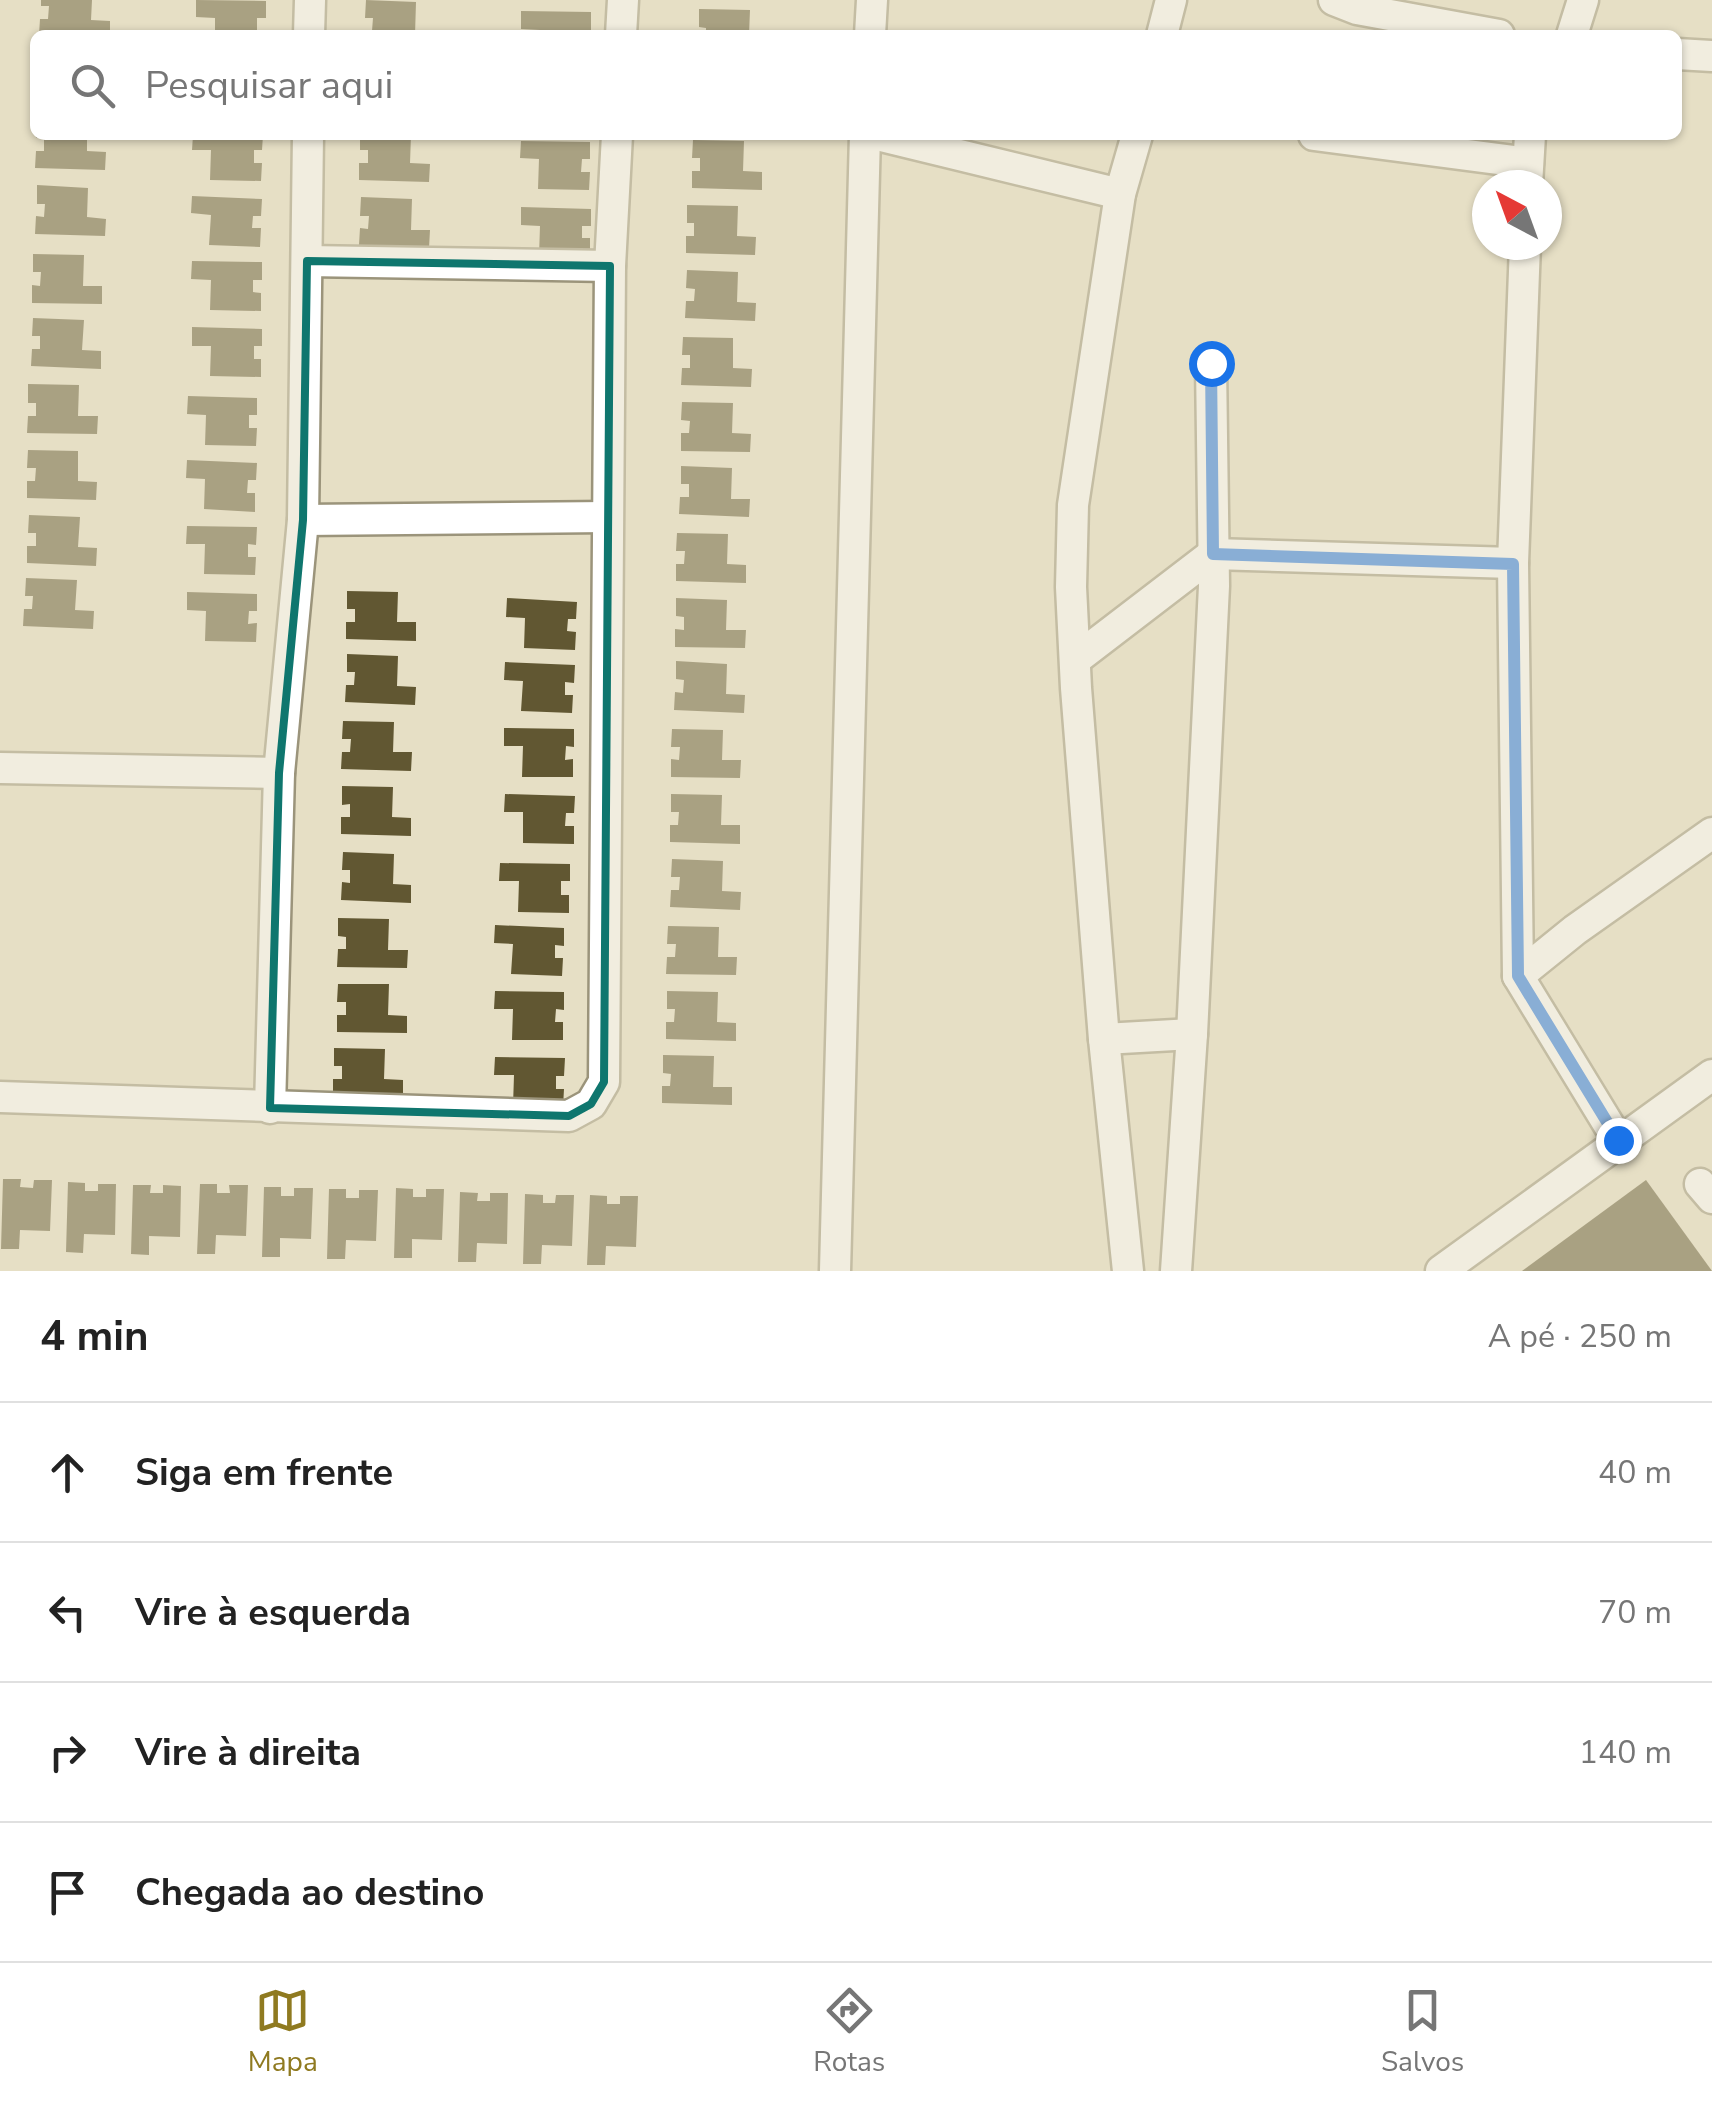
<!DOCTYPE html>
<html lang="pt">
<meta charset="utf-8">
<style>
:root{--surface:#fff;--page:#f2f2f2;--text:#222;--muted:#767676;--line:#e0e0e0;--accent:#8f7a20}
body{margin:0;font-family:"Nunito Sans",sans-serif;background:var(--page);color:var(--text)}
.compass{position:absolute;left:1472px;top:170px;width:90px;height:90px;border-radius:50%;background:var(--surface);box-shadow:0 2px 8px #0004;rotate:319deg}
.stop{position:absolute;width:30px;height:30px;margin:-22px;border:8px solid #1a73e8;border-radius:50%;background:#fff}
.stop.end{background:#1a73e8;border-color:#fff;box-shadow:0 2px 10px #0008}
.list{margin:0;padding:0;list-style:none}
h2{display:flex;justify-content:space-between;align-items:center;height:130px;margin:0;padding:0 40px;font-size:42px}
h2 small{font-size:32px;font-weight:400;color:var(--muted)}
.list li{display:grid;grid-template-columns:65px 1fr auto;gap:30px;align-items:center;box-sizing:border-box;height:140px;padding:0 40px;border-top:2px solid var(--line)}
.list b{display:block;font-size:38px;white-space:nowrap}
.list em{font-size:32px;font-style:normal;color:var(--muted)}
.icon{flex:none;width:55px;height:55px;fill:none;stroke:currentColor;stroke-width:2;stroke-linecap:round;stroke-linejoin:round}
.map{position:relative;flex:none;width:1712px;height:1271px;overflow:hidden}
.search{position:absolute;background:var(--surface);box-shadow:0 2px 8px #0004;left:30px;right:30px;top:30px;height:110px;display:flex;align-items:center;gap:25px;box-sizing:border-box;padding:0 35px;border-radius:15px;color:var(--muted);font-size:38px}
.sheet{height:690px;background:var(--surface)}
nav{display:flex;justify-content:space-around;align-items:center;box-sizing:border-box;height:140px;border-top:2px solid var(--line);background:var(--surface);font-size:28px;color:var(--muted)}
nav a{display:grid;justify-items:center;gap:5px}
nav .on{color:var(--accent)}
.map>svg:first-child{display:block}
</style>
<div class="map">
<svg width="1712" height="1271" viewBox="0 0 1712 1271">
<rect width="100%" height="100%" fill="#e6dfc5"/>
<g fill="#615732">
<polygon points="41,0 92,0 91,20 110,21 110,35 39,35 40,19 48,19 49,6 41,6"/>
<polygon points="196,0 266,1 266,18 257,18 257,31 266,31 266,35 215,35 215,18 196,17"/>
<polygon points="366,0 416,2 415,35 364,35 364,31 372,31 373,18 365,18"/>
<polygon points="699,9 750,10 749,35 706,35 706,28 699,27"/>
<polygon points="521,11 591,12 591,30 582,30 582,35 540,35 540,30 521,29"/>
<polygon points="36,135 87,135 87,151 106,152 105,170 35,168 36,151 44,151 44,138 36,138"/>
<polygon points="193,135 263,135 262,150 254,150 254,163 262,163 261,181 210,180 211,150 192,150"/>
<polygon points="360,135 411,135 410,163 430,164 429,182 359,180 359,163 368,163 368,150 360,150"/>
<polygon points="693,140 744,141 743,171 762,172 762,190 692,188 692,171 700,171 700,158 692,158"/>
<polygon points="521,141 590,142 590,159 582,159 581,172 590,172 589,190 538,189 539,159 520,158"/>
<polygon points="37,185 88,188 87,217 106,219 105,236 35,234 36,216 44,217 45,204 37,204"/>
<polygon points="192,196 262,199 261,216 253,216 252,228 261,228 260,247 209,245 211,215 191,213"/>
<polygon points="361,197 412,199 411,230 430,230 429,248 359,245 360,228 368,229 369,216 360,216"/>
<polygon points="687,205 738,206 737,236 756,237 755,255 686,253 686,236 694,236 694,223 687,223"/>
<polygon points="521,207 591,209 591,226 582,226 582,238 590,238 590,257 539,256 540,226 521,225"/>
<polygon points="33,254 84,255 83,286 102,286 102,304 32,303 32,285 40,286 41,272 33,272"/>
<polygon points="192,261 262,262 262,280 253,280 253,292 261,293 261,311 210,310 211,280 191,279"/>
<polygon points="687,270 738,272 737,302 756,303 755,321 685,318 686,301 694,301 695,289 686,288"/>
<polygon points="33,318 84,320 82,350 101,351 101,369 31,366 32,349 40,349 40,336 32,336"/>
<polygon points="192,327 262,329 262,346 254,346 254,359 261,359 261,377 210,376 211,346 192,346"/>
<polygon points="683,337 733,338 733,368 752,369 751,387 681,385 682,368 690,368 690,355 682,355"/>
<polygon points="28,384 79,385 78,416 98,416 97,434 27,433 28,416 36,416 36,403 28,403"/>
<polygon points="188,396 257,398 257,415 249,415 249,428 257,428 256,446 205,445 206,415 187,414"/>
<polygon points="682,402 733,403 732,433 751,434 750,452 681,451 681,433 689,433 690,421 681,420"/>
<polygon points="28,450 78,451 78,481 97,482 96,500 27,498 27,481 35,481 36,468 27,468"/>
<polygon points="187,460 257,463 256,480 248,480 247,493 255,493 255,512 204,509 205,479 186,478"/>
<polygon points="681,466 732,468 731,499 750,499 749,517 679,514 680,497 689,497 689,484 681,484"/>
<polygon points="29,515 80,517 78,547 97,548 96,566 27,563 27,546 36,546 36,533 28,533"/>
<polygon points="187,526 257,527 256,545 248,544 248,557 256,557 255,575 204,574 205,544 186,544"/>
<polygon points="677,533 728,534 727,564 746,565 746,583 676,581 676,564 684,564 685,551 676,551"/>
<polygon points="26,578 77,580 75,610 94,611 93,629 23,626 24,609 32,609 33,596 25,596"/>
<polygon points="347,591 398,592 397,622 416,622 416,641 346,639 346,622 355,622 355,609 347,609"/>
<polygon points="187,592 257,594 257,611 249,611 248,624 257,623 256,642 205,641 206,611 187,610"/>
<polygon points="507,598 577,602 576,619 568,619 567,631 576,632 575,650 524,648 525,618 506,617"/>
<polygon points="676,598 727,600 726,630 746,630 745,648 675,647 675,629 684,630 684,617 676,616"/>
<polygon points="347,654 398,656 397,686 416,687 415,705 345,702 346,685 354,685 355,672 347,672"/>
<polygon points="676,661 727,664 726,694 745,695 744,713 674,710 675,692 683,693 684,680 676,679"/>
<polygon points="505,662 575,665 574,683 565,682 565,695 573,695 572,713 521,711 523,681 504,680"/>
<polygon points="343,721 394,722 393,752 412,752 411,771 341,769 342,752 350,752 351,739 342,739"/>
<polygon points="504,728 574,729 574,747 566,746 565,760 573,759 573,777 522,777 523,746 504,746"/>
<polygon points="672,729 723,730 722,760 741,760 740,778 671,777 671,759 679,760 680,747 671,747"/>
<polygon points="342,786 393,787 392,817 411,818 411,836 341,834 341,817 350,817 350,804 342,805"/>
<polygon points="505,794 575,796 574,813 566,813 565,826 574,826 574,844 523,843 523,812 504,812"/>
<polygon points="671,794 722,795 721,825 740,825 740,844 670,842 670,825 678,825 679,812 671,812"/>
<polygon points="343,852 394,854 393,884 411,885 411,903 341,900 342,882 350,883 350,870 342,870"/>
<polygon points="672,859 723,861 722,891 741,892 740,910 670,907 671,890 679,890 680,877 671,877"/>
<polygon points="500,863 570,864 570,881 561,881 561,895 569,895 569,913 518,912 519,881 499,881"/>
<polygon points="338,918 389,919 388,950 408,950 407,968 337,967 338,949 346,949 346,937 338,936"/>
<polygon points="495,925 564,928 564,946 555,945 555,958 563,958 562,976 511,974 513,944 494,943"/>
<polygon points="668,926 719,927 718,957 737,957 736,975 666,974 667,957 675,957 676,944 667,944"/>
<polygon points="338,984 389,984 388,1015 407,1016 407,1033 337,1032 337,1015 346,1015 346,1002 337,1002"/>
<polygon points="495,991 564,992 564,1010 556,1009 555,1022 563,1022 563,1040 512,1040 513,1009 494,1009"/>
<polygon points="667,991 718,992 717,1022 736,1023 736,1041 666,1039 666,1022 674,1022 675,1009 667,1009"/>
<polygon points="334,1048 385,1049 384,1079 403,1080 403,1098 333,1096 333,1079 342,1079 342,1066 334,1066"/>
<polygon points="663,1055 714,1056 713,1087 732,1087 732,1105 662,1103 662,1086 670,1086 671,1074 663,1073"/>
<polygon points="495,1057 565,1058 564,1076 556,1076 556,1089 564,1089 563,1107 513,1106 514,1075 494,1075"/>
<polygon points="3,1179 21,1179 20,1187 33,1188 34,1180 52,1180 50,1231 20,1230 19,1249 1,1249"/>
<polygon points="1646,1180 1712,1271 1522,1271"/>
<polygon points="68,1182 85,1183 85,1191 98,1191 98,1184 116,1184 115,1235 84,1234 83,1253 66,1252"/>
<polygon points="200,1184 217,1184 217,1193 230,1193 229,1185 248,1185 246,1236 216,1235 215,1254 197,1254"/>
<polygon points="133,1185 151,1185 150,1193 163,1193 163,1185 181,1186 180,1237 149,1236 149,1255 131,1254"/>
<polygon points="264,1187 281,1187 281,1196 294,1196 294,1188 313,1188 311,1239 280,1238 280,1257 262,1257"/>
<polygon points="396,1188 413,1189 413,1197 426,1197 426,1189 444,1189 442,1240 412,1239 412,1258 394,1258"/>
<polygon points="329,1189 346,1189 346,1198 359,1198 359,1190 378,1190 376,1241 346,1240 345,1259 327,1259"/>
<polygon points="460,1192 478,1193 477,1201 490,1201 490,1193 508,1193 507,1244 477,1243 476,1262 458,1262"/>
<polygon points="525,1194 543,1195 543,1203 555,1203 556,1195 574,1195 572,1246 542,1245 541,1264 523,1264"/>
<polygon points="590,1195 607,1196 607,1204 620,1204 620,1196 638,1196 636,1247 606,1246 605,1265 587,1265"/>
</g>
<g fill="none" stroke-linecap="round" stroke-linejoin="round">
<g stroke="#9b947b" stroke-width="35">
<g id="minor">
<polyline points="1334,0 1357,9 1499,35"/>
<polyline points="309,35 310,0"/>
<polyline points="621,35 623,0"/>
<polyline points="870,35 872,0"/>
<polyline points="1162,35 1171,0"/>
<polyline points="1572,35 1583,0"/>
<polyline points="1677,54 1712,56"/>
<polyline points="877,135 1120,194"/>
<polyline points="1314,135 1528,163"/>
<polyline points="1527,185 1530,135"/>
<polyline points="1525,245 1513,563 1518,976 1618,1140"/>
<polyline points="307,261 610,266"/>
<polyline points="303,520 607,517"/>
<polyline points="1076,659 1213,554 1513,563"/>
<polyline points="0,768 279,773"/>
<polyline points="1518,976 1575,930 1712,833"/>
<polyline points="1104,1039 1192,1034"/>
<polyline points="0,1097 569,1116 591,1104 604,1082 610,266 617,135"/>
<polyline points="270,1108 279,773 303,520 308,135"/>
<polyline points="1700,1184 1712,1198"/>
<polyline points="835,1271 865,135"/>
<polyline points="1128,1271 1104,1039 1076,688 1071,587 1073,505 1120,194 1137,135"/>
<polyline points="1176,1271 1192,1034 1214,586 1211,363"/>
<polyline points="1441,1271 1712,1075"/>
</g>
</g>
<use href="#minor" stroke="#fff" stroke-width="30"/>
</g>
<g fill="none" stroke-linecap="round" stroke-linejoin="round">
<polyline stroke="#1a73e8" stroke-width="12" points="1211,363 1213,554 1513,564 1518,976 1618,1140"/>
</g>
<path d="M0 0H1712V1271H0ZM307,261L610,266L604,1082L591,1104L569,1116L270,1108L279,773L303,520Z" fill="#e6dfc5" fill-opacity=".55" fill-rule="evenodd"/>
<path fill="none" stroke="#0f766e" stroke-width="8" stroke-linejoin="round" d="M307,261L610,266L604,1082L591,1104L569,1116L270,1108L279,773L303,520Z"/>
</svg>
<svg class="compass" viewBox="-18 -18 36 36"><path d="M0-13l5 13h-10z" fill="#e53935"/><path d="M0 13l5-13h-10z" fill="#767676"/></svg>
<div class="stop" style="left:1211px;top:363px"></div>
<div class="stop end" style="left:1618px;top:1140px"></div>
<div class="search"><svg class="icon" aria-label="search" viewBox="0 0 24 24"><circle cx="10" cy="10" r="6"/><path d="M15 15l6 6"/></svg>Pesquisar aqui</div>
</div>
<section class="sheet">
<h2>4 min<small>A pé · 250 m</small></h2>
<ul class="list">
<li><svg class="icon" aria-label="ahead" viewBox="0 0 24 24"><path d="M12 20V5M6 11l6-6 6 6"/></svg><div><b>Siga em frente</b></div><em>40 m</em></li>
<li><svg class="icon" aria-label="left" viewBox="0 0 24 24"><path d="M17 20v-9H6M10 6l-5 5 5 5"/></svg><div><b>Vire à esquerda</b></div><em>70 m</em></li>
<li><svg class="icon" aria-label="right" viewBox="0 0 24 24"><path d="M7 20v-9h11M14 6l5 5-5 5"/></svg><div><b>Vire à direita</b></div><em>140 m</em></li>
<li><svg class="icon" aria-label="arrive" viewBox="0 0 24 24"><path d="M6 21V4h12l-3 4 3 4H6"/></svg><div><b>Chegada ao destino</b></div></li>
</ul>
</section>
<nav>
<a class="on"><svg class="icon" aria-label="map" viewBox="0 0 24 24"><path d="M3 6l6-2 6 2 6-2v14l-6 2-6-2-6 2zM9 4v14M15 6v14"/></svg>Mapa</a>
<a><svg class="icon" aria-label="directions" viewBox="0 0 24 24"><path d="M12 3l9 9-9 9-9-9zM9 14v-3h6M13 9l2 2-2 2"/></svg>Rotas</a>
<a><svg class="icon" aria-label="saved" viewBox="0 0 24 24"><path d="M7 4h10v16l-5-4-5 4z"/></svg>Salvos</a>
</nav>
